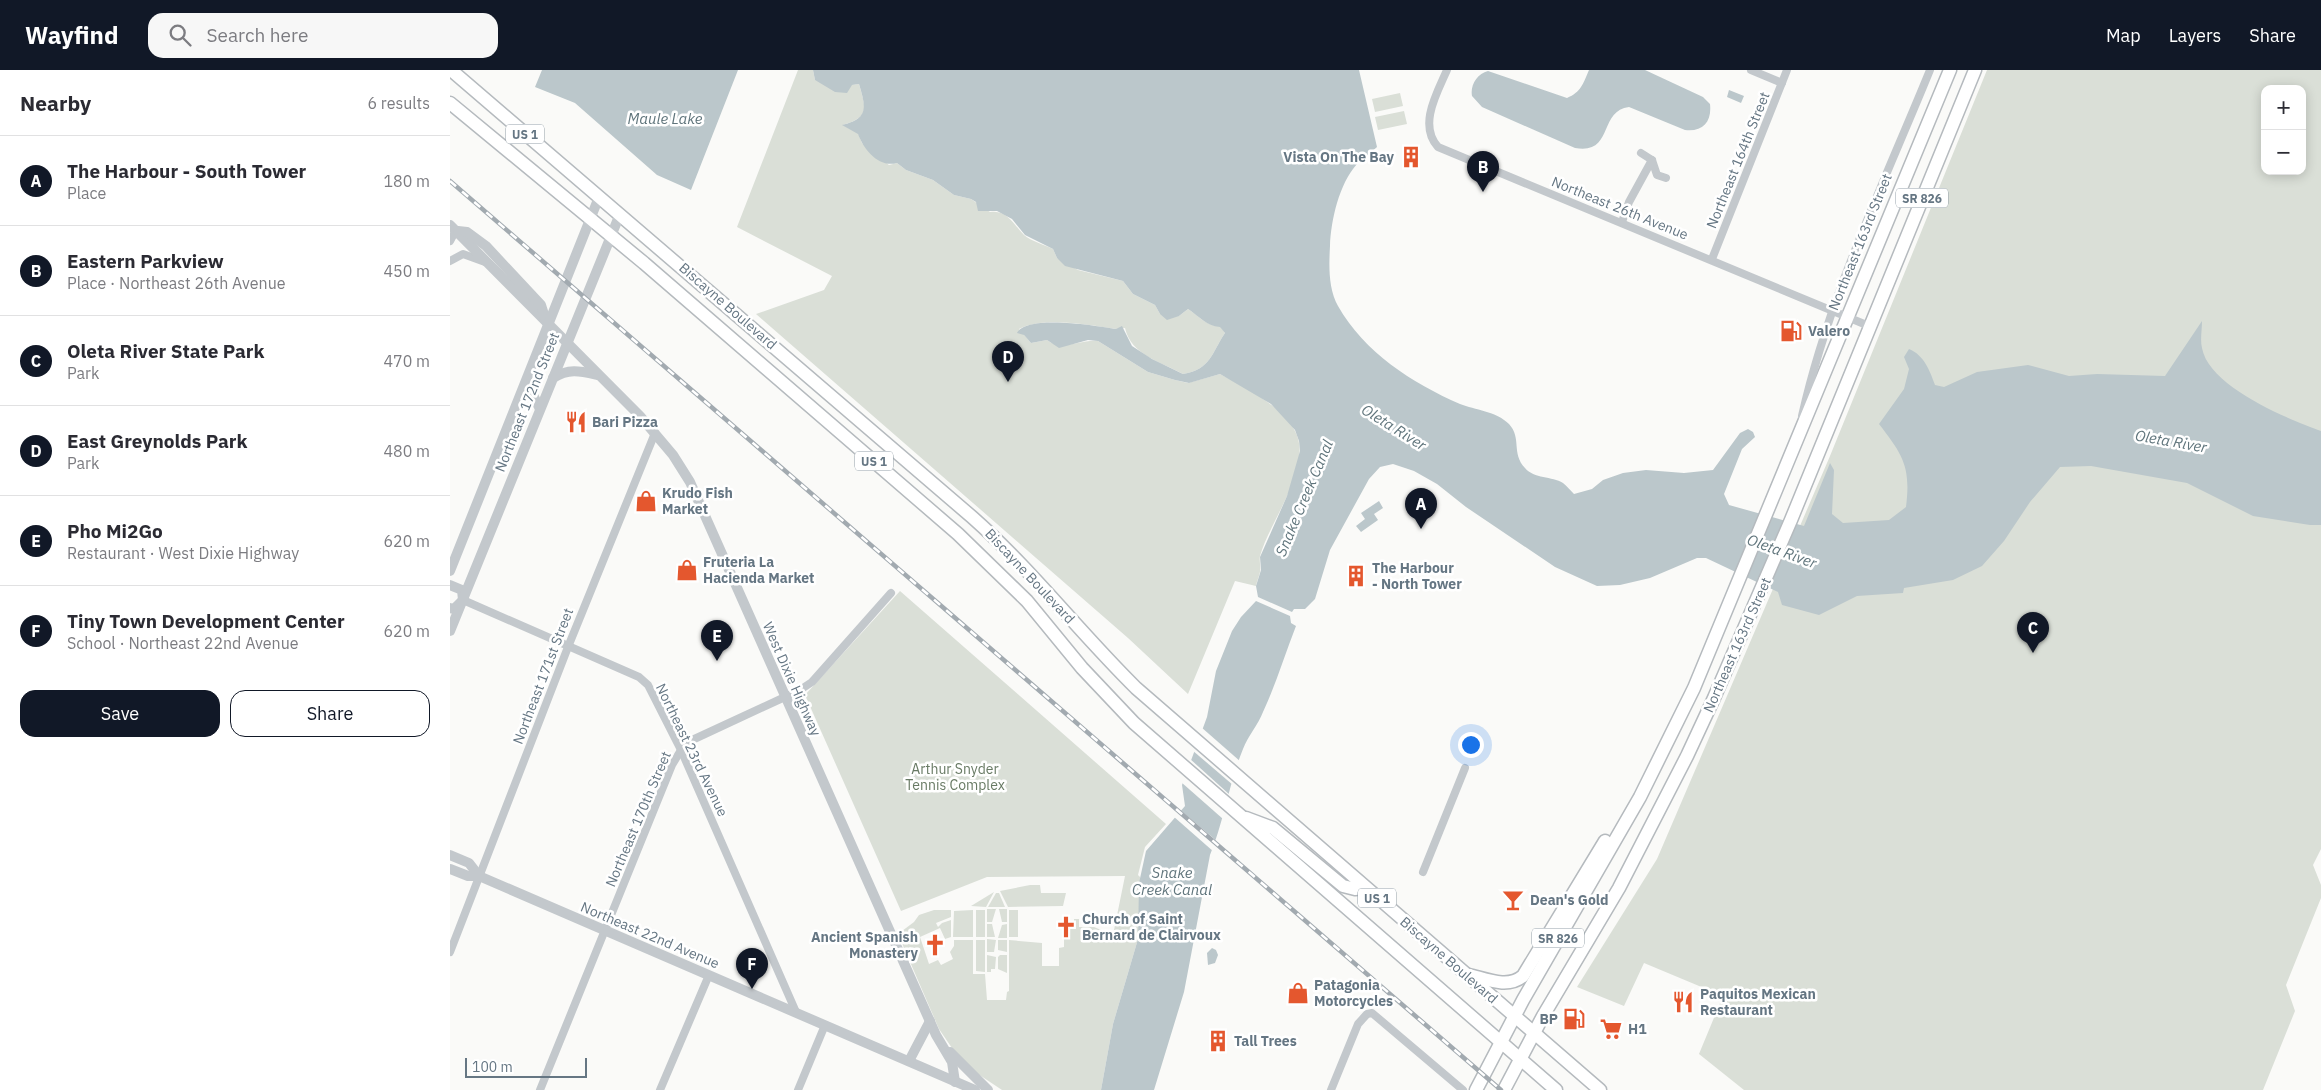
<!DOCTYPE html>
<meta charset="utf-8">
<style>
:root{--surface:#fff;--page:#f7f7f7;--text:#2b2b33;--muted:#7c7c81;--line:#e1e1e2;--accent:#111827}
body{margin:0;font-family:"IBM Plex Sans",sans-serif;background:var(--page);color:var(--text)}
.controls{position:absolute;right:15px;top:15px;display:grid;overflow:hidden;border-radius:10px;box-shadow:0 2px 12px #0003}
.controls button{width:45px;height:45px;display:grid;place-items:center;padding:0;border:0;border-bottom:1px solid var(--line);background:var(--surface);color:var(--text);font:25px sans-serif}
.scale{position:absolute;left:15px;bottom:12px;width:122px;box-sizing:border-box;padding-left:5px;border:2px solid #657683;border-top:0;font-size:14px;line-height:18px;white-space:nowrap;color:#657683;-webkit-text-stroke:4px #fff;paint-order:stroke}
.you{position:absolute;left:1020px;top:674px;width:18px;height:18px;margin:-12px;border:4px solid #fff;border-radius:50%;background:#1a73e8;box-shadow:0 0 0 8px #1a73e833}
.badge{display:grid;place-items:center;width:32px;height:32px;border-radius:50%;background:var(--accent);color:#fff;font-size:16px;font-weight:700}
.pin{position:absolute;translate:-50% -41px;filter:drop-shadow(0 1px 2px #0008)}
.pin::after{content:'';position:absolute;top:26px;width:18px;height:15px;background:inherit;clip-path:polygon(0 0,100% 0,50% 100%)}
.list{margin:0;padding:0;list-style:none}
h2{display:flex;justify-content:space-between;align-items:center;height:65px;margin:0;padding:0 20px;font-size:21px}
h2 small{font-size:16px;font-weight:400;color:var(--muted)}
.list li{display:grid;grid-template-columns:32px 1fr auto;gap:15px;align-items:center;box-sizing:border-box;height:90px;padding:0 20px;border-top:1px solid var(--line)}
.list b{display:block;font-size:19px;white-space:nowrap}
.list p{margin:0;font-size:16px;white-space:nowrap;color:var(--muted)}
.list em{font-size:16px;font-style:normal;color:var(--muted)}
.actions{display:flex;gap:10px;padding:15px 20px}
.actions a{flex:1;padding:11px 0;border:1px solid var(--accent);border-radius:15px;text-align:center;font-size:18px;color:var(--accent)}
.actions .main{background:var(--accent);color:#fff}
.icon{flex:none;width:28px;height:28px;fill:none;stroke:currentColor;stroke-width:2;stroke-linecap:round;stroke-linejoin:round}
.map{position:relative;flex:none;width:1871px;height:1020px;overflow:hidden}
header{display:flex;align-items:center;gap:30px;box-sizing:border-box;height:70px;padding:0 25px;background:var(--accent);color:#fff}
header strong{font-size:24px}
nav{display:flex;gap:28px;margin-inline-start:auto;font-size:18px}
.search{width:350px;height:45px;background:var(--page);display:flex;align-items:center;gap:12px;box-sizing:border-box;padding:0 18px;border-radius:15px;color:var(--muted);font-size:19px}
main{display:flex}
aside{flex:1;background:var(--surface)}
.map>svg:first-child{display:block}
</style>
<header>
<strong>Wayfind</strong>
<div class="search"><svg class="icon" aria-label="search" viewBox="0 0 24 24"><circle cx="10" cy="10" r="6"/><path d="M15 15l6 6"/></svg>Search here</div>
<nav><a>Map</a><a>Layers</a><a>Share</a></nav>
</header>
<main>
<aside>
<h2>Nearby<small>6 results</small></h2>
<ul class="list">
<li><span class="badge">A</span><div><b>The Harbour - South Tower</b><p>Place</p></div><em>180 m</em></li>
<li><span class="badge">B</span><div><b>Eastern Parkview</b><p>Place · Northeast 26th Avenue</p></div><em>450 m</em></li>
<li><span class="badge">C</span><div><b>Oleta River State Park</b><p>Park</p></div><em>470 m</em></li>
<li><span class="badge">D</span><div><b>East Greynolds Park</b><p>Park</p></div><em>480 m</em></li>
<li><span class="badge">E</span><div><b>Pho Mi2Go</b><p>Restaurant · West Dixie Highway</p></div><em>620 m</em></li>
<li><span class="badge">F</span><div><b>Tiny Town Development Center</b><p>School · Northeast 22nd Avenue</p></div><em>620 m</em></li>
</ul>
<div class="actions"><a class="main">Save</a><a>Share</a></div>
</aside>
<div class="map">
<svg width="1871" height="1020" viewBox="0 0 1871 1020">
<rect width="100%" height="100%" fill="#fafaf8"/>
<g fill="#dadfd7" fill-rule="evenodd">
<path d="M348,0H363L365,10L402,15L409,14C416,39 420,47 393,55L408,63L412,73L439,95L447,93L456,100L483,110L504,125L521,129L540,142C557,139 564,155 574,165C581,171 595,175 603,179L607,188L628,200L673,211L683,224L705,235L710,244L729,246L738,239C749,246 756,256 770,256L775,263C761,284 761,299 733,304C711,292 681,285 675,258L666,259C639,255 594,246 569,259L581,273L597,270C612,282 630,269 648,271L698,302L725,310L738,313L770,304C794,317 831,335 845,361C864,396 819,452 810,486C809,491 811,497 810,502C809,506 807,511 806,516L785,511L738,624L678,568L306,244L374,220L382,206L287,157Z"/>
<path d="M1537,0H1871V779L1863,795L1871,815V828L1836,915L1845,941L1813,1020H1294L1249,984L1273,926L1194,893L1174,936L1127,917L1207,789L1380,386ZM1815,19H1852V101H1815Z"/>
<polygon points="950,23 953,36 925,42 922,29"/>
<polygon points="954,41 957,54 928,60 925,47"/>
<polygon points="450,521 716,754 695,777 688,805 690,807 688,869 663,954 651,1020 552,1020 525,1002 502,978 489,959 448,864 464,852 469,845 484,840 501,840 501,847 486,853 488,857 492,853 501,850 501,867 495,869 490,858 470,867 479,894 488,890 491,895 503,889 500,882 504,876 504,870 523,870 523,904 535,904 537,930 556,930 557,922 559,921 559,870 592,873 592,896 609,896 609,878 614,877 614,858 624,858 624,849 629,849 629,857 644,857 663,865 675,806 537,807 451,841 355,625"/>
<polygon points="580,815 590,815 591,823 616,823 613,836 558,837 550,821"/>
<polygon points="544,822 536,837 521,836"/>
<polygon points="546,823 549,823 555,837 538,837"/>
<polygon points="537,839 546,839 542,852 537,852"/>
<polygon points="549,839 557,839 557,852 552,852"/>
<polygon points="523,840 523,867 503,867 504,841"/>
<rect x="526" y="840" width="9" height="27"/>
<rect x="559" y="840" width="9" height="27"/>
<polygon points="537,854 542,854 545,867 537,867"/>
<polygon points="557,854 557,868 548,868 552,855"/>
<polygon points="537,869 546,870 544,882 537,882"/>
<polygon points="526,870 535,870 535,902 526,901"/>
<polygon points="548,870 557,870 557,882 548,880"/>
<polygon points="537,885 546,887 545,899 541,899 541,902 537,902"/>
<polygon points="550,885 557,885 557,903 548,899 548,887"/>
</g>
<g fill="#bbc7cb">
<polygon points="92,0 288,0 241,120 207,105 125,33 85,17"/>
<path d="M363,0H909L927,77C921,83 913,88 907,94C889,114 881,150 880,176C879,195 878,218 888,236C914,282 962,313 1010,334C1025,340 1046,341 1059,354C1072,368 1061,383 1075,398C1084,409 1102,406 1113,413C1117,416 1120,420 1124,424L1142,419L1153,410L1173,403L1196,400L1234,403L1263,400L1290,363L1298,359L1303,362L1305,367L1292,379L1274,424L1279,435L1354,456L1380,393L1384,400L1382,444L1393,453L1439,450L1456,437C1461,397 1453,385 1429,354L1454,319L1459,299L1454,287L1459,279C1474,285 1480,301 1485,315L1494,317L1527,302L1578,295L1619,306L1647,304L1715,306L1752,251C1752,260 1750,270 1752,278C1759,317 1838,349 1871,361V455H1860L1803,446L1737,413L1641,396L1610,397L1580,432L1554,471L1532,496L1503,510L1454,518L1453,523L1407,526L1369,545L1332,535L1328,522L1256,488H1247L1200,508L1170,515L1147,516L1105,497L1016,437L987,414L964,401L943,394L930,397L919,409L880,480L865,529L855,539H844L842,542L808,527L806,516L811,500L810,487L837,426L850,381L849,371L845,360L821,334L770,304L739,313L725,310L698,302L648,271L638,270L609,278L597,270L581,273L574,265L567,263C577,244 647,256 666,259L672,256L682,276L702,289L733,304C761,299 761,284 775,263L770,257C756,256 749,246 738,239L729,246L717,250L710,244L705,235L683,224L673,211L615,196L607,188L603,179L575,165L562,149L547,141H528L526,132L521,129L504,125L483,110L456,100L447,93C429,98 414,80 408,64L392,55C419,49 416,37 409,14L402,15L397,23L385,22L365,10Z"/>
<path d="M1139,0H1195L1253,27L1260,34C1262,52 1253,62 1235,60L1179,37C1148,41 1164,85 1125,78L1032,37L1022,26C1020,15 1027,4 1038,1L1117,28C1131,22 1133,14 1139,0Z"/>
<polygon points="1279,20 1294,26 1291,33 1277,27"/>
<polygon points="929,431 933,438 924,444 928,450 911,462 906,456 915,449 911,443"/>
<path d="M806,531L840,546L841,553L846,556C835,584 826,614 813,642C808,655 798,666 793,679C779,713 774,751 760,785L734,922L704,1020H651L663,954L688,869L689,813L696,781L735,736L732,715L757,647L766,601L782,561L791,547Z"/>
<polygon points="762,878 766,880 768,885 765,893 758,895 757,883"/>
</g>
<g fill="#fafaf8">
<polygon points="751,657 791,692 783,715 742,680"/>
<polygon points="739,688 780,725 773,749 731,712"/>
<polygon points="729,739 768,772 764,782 723,746"/>
</g>
<g fill="none" stroke-linecap="round" stroke-linejoin="round">
<g stroke="#b5babe" stroke-width="15">
<g id="primary">
<path d="M1,0L522,447C582,500 630,563 686,618L1150,1020"/>
<polyline points="0,33 194,193 508,464 577,531 632,598 684,653 1106,1020"/>
<polyline points="796,748 823,758 893,816 905,819 915,818"/>
<path d="M1019,905C1036,909 1058,919 1073,906L1155,771"/>
<polyline points="1026,1020 1073,930 1190,727 1244,618 1500,0"/>
<polyline points="1054,1020 1093,946 1169,818 1237,686 1264,628 1341,450 1525,0"/>
</g>
</g>
<g stroke="#c3c8cc" stroke-width="8">
<path d="M997,0C987,23 968,55 988,77L1419,256"/>
<polyline points="1301,0 1332,13"/>
<polyline points="1191,83 1202,90 1207,105 1216,108"/>
<polyline points="1172,152 1179,132 1202,90"/>
<polyline points="0,171 6,160"/>
<polyline points="1262,189 1337,0"/>
<polyline points="0,191 13,184 35,192"/>
<path d="M1352,346C1379,226 1434,113 1480,0"/>
<polyline points="13,530 189,607 198,615 231,680 346,942"/>
<polyline points="973,802 1015,698"/>
<polyline points="0,882 118,577 205,363"/>
<polyline points="90,1020 222,695 231,680 240,671 350,620 362,612 441,523"/>
<polyline points="210,1020 259,905"/>
<polyline points="348,1020 375,955"/>
<polyline points="881,1020 908,954 917,944 922,943 1013,1020"/>
</g>
<g stroke="#c3c8cc" stroke-width="10">
<polyline points="0,155 190,346 223,385 240,412 486,965 502,992 505,1012"/>
<polyline points="8,161 17,162 36,176 91,235 96,251"/>
<path d="M103,308C119,298 130,301 148,305"/>
<polyline points="70,327 83,325 90,339"/>
<polyline points="0,501 149,127"/>
<polyline points="0,515 12,520 13,530 4,539 0,538"/>
<polyline points="0,561 170,144"/>
<polyline points="0,785 19,793 29,806"/>
<polyline points="0,799 18,806 29,806 525,1020"/>
<polyline points="500,982 538,1020"/>
<polyline points="459,991 480,951"/>
</g>
<use href="#primary" stroke="#fff" stroke-width="12"/>
<g stroke="#a2aab0" stroke-width="4.5">
<polyline id="rail" points="0,111 1051,1020"/>
</g>
<use href="#rail" stroke="#fff" stroke-width="2.5" stroke-dasharray="8" stroke-linecap="butt"/>
</g>
<defs>
<g id="building-bare" transform="scale(1.725)"><path d="M-4-6H4V6H1V3H-1V6H-4ZM-2.5-4.3h1.7v1.8h-1.7ZM.8-4.3h1.7v1.8H.8ZM-2.5-1h1.7V.8h-1.7ZM.8-1h1.7V.8H.8Z" fill="#e4572e" stroke="#fff" stroke-width="2.5" paint-order="stroke"/></g>
<g id="fuel-bare" transform="scale(1.725)"><path d="M-5.5-6h7V0h2V4h1.3V-2.5L3-4.5l.8-.8L6-3V5H2.5V1h-1V6h-7ZM-4.2-4.7v3.2H.2V-4.7Z" fill="#e4572e" stroke="#fff" stroke-width="2.5" paint-order="stroke"/></g>
<g id="restaurant-bare" transform="scale(1.725)"><path d="M-5-6h1v4h1v-4h1v4h1v-4h1v5L-1.5 .5V6h-2V.5L-5-1ZM5-6V6H3V1.5H1.5Q1.5-4 5-6Z" fill="#e4572e" stroke="#fff" stroke-width="2.5" paint-order="stroke"/></g>
<g id="shop-bare" transform="scale(1.725)"><path d="M-5-2.5h2.3a2.7 3.5 0 0 1 5.4 0H5L5.5 6h-11ZM-1.5-2.5h3a1.5 2.3 0 0 0-3 0Z" fill="#e4572e" stroke="#fff" stroke-width="2.5" paint-order="stroke"/></g>
<g id="bar-bare" transform="scale(1.725)"><path d="M-6-5H6L.8 .8V4.5H3.5V6h-7V4.5H-.8V.8Z" fill="#e4572e" stroke="#fff" stroke-width="2.5" paint-order="stroke"/></g>
<g id="church-bare" transform="scale(1.725)"><path d="M-1.2-6h2.4v3.5h3.3v2.4h-3.3V6h-2.4V-.1h-3.3v-2.4h3.3Z" fill="#e4572e" stroke="#fff" stroke-width="2.5" paint-order="stroke"/></g>
<g id="supermarket-bare" transform="scale(1.725)"><path d="M-6-5.5h2.5l.6 2H6L4.5 2H-2.5L-4.4-4H-6ZM-1.5 3.2a1.3 1.3 0 1 0 .1 0ZM3 3.2a1.3 1.3 0 1 0 .1 0Z" fill="#e4572e" stroke="#fff" stroke-width="2.5" paint-order="stroke"/></g>
</defs>
<g fill-rule="evenodd">
<use href="#building-bare" x="961" y="87"/>
<use href="#fuel-bare" x="1341" y="261"/>
<use href="#restaurant-bare" x="126" y="352"/>
<use href="#shop-bare" x="196" y="431"/>
<use href="#shop-bare" x="237" y="500"/>
<use href="#building-bare" x="906" y="506"/>
<use href="#bar-bare" x="1063" y="830"/>
<use href="#church-bare" x="616" y="857"/>
<use href="#church-bare" x="485" y="875"/>
<use href="#shop-bare" x="848" y="923"/>
<use href="#restaurant-bare" x="1233" y="932"/>
<use href="#fuel-bare" x="1124" y="949"/>
<use href="#supermarket-bare" x="1161" y="959"/>
<use href="#building-bare" x="768" y="971"/>
</g>
<g text-anchor="middle" dominant-baseline="central" stroke-width="5" stroke-linejoin="round" paint-order="stroke">
<g fill="#fff" stroke="#939fa8" stroke-width="1">
<rect x="56" y="54.5" width="38" height="19" rx="4"/>
<rect x="1446" y="118.5" width="52" height="19" rx="4"/>
<rect x="405" y="381.5" width="38" height="19" rx="4"/>
<rect x="908" y="818.5" width="38" height="19" rx="4"/>
<rect x="1082" y="858.5" width="52" height="19" rx="4"/>
</g>
<g font-size="12" font-weight="bold" fill="#657683">
<text x="75" y="64">US 1</text>
<text x="1472" y="128">SR 826</text>
<text x="424" y="391">US 1</text>
<text x="927" y="828">US 1</text>
<text x="1108" y="868">SR 826</text>
</g>
<g font-size="14" font-weight="bold" fill="#657683" stroke="#fff" text-anchor="start">
<text x="944" y="87" text-anchor="end">Vista On The Bay</text>
<text x="1358" y="261">Valero</text>
<text x="142" y="352">Bari Pizza</text>
<text x="212" y="423">Krudo Fish<tspan x="212" dy="16">Market</tspan></text>
<text x="253" y="492">Fruteria La<tspan x="253" dy="16">Hacienda Market</tspan></text>
<text x="922" y="498">The Harbour<tspan x="922" dy="16">- North Tower</tspan></text>
<text x="1080" y="830">Dean's Gold</text>
<text x="632" y="849">Church of Saint<tspan x="632" dy="16">Bernard de Clairvoux</tspan></text>
<text x="468" y="867" text-anchor="end">Ancient Spanish<tspan x="468" dy="16">Monastery</tspan></text>
<text x="864" y="915">Patagonia<tspan x="864" dy="16">Motorcycles</tspan></text>
<text x="1250" y="924">Paquitos Mexican<tspan x="1250" dy="16">Restaurant</tspan></text>
<text x="1108" y="949" text-anchor="end">BP</text>
<text x="1178" y="959">H1</text>
<text x="784" y="971">Tall Trees</text>
</g>
<g font-size="14" fill="#657683" stroke="#fff">
<text transform="translate(1288 90) rotate(-68)">Northeast 164th Street</text>
<text transform="translate(1170 138) rotate(22)">Northeast 26th Avenue</text>
<text transform="translate(1410 172) rotate(-68)">Northeast 163rd Street</text>
<text transform="translate(278 236) rotate(41)">Biscayne Boulevard</text>
<text transform="translate(77 332) rotate(-68)">Northeast 172nd Street</text>
<text transform="translate(580 506) rotate(47)">Biscayne Boulevard</text>
<text transform="translate(1287 575) rotate(-66)">Northeast 163rd Street</text>
<text transform="translate(93 606) rotate(-69)">Northeast 171st Street</text>
<text transform="translate(342 609) rotate(66)">West Dixie Highway</text>
<text transform="translate(242 680) rotate(64)">Northeast 23rd Avenue</text>
<text transform="translate(188 749) rotate(-67)">Northeast 170th Street</text>
<text transform="translate(200 865) rotate(23)">Northeast 22nd Avenue</text>
<text transform="translate(999 890) rotate(41)">Biscayne Boulevard</text>
</g>
<g font-size="14" fill="#687a64" stroke="#fff">
<text x="505" y="699">Arthur Snyder<tspan x="505" dy="16">Tennis Complex</tspan></text>
</g>
<g font-size="15" font-style="italic" fill="#60757c" stroke="#fff">
<text x="215" y="48">Maule Lake</text>
<text transform="translate(944 357) rotate(32)">Oleta River</text>
<text transform="translate(1721 371) rotate(10)">Oleta River</text>
<text transform="translate(854 428) rotate(-67)">Snake Creek Canal</text>
<text transform="translate(1332 481) rotate(20)">Oleta River</text>
<text x="722" y="802">Snake<tspan x="722" dy="17">Creek Canal</tspan></text>
</g>
</g>
</svg>
<div class="controls">
<button>+</button>
<button>−</button>
</div>
<div class="scale">100 m</div>
<div class="you"></div>
<div class="pin badge" style="left:971px;top:459px">A</div>
<div class="pin badge" style="left:1033px;top:122px">B</div>
<div class="pin badge" style="left:1583px;top:583px">C</div>
<div class="pin badge" style="left:558px;top:312px">D</div>
<div class="pin badge" style="left:267px;top:591px">E</div>
<div class="pin badge" style="left:302px;top:919px">F</div>
</div>
</main>
